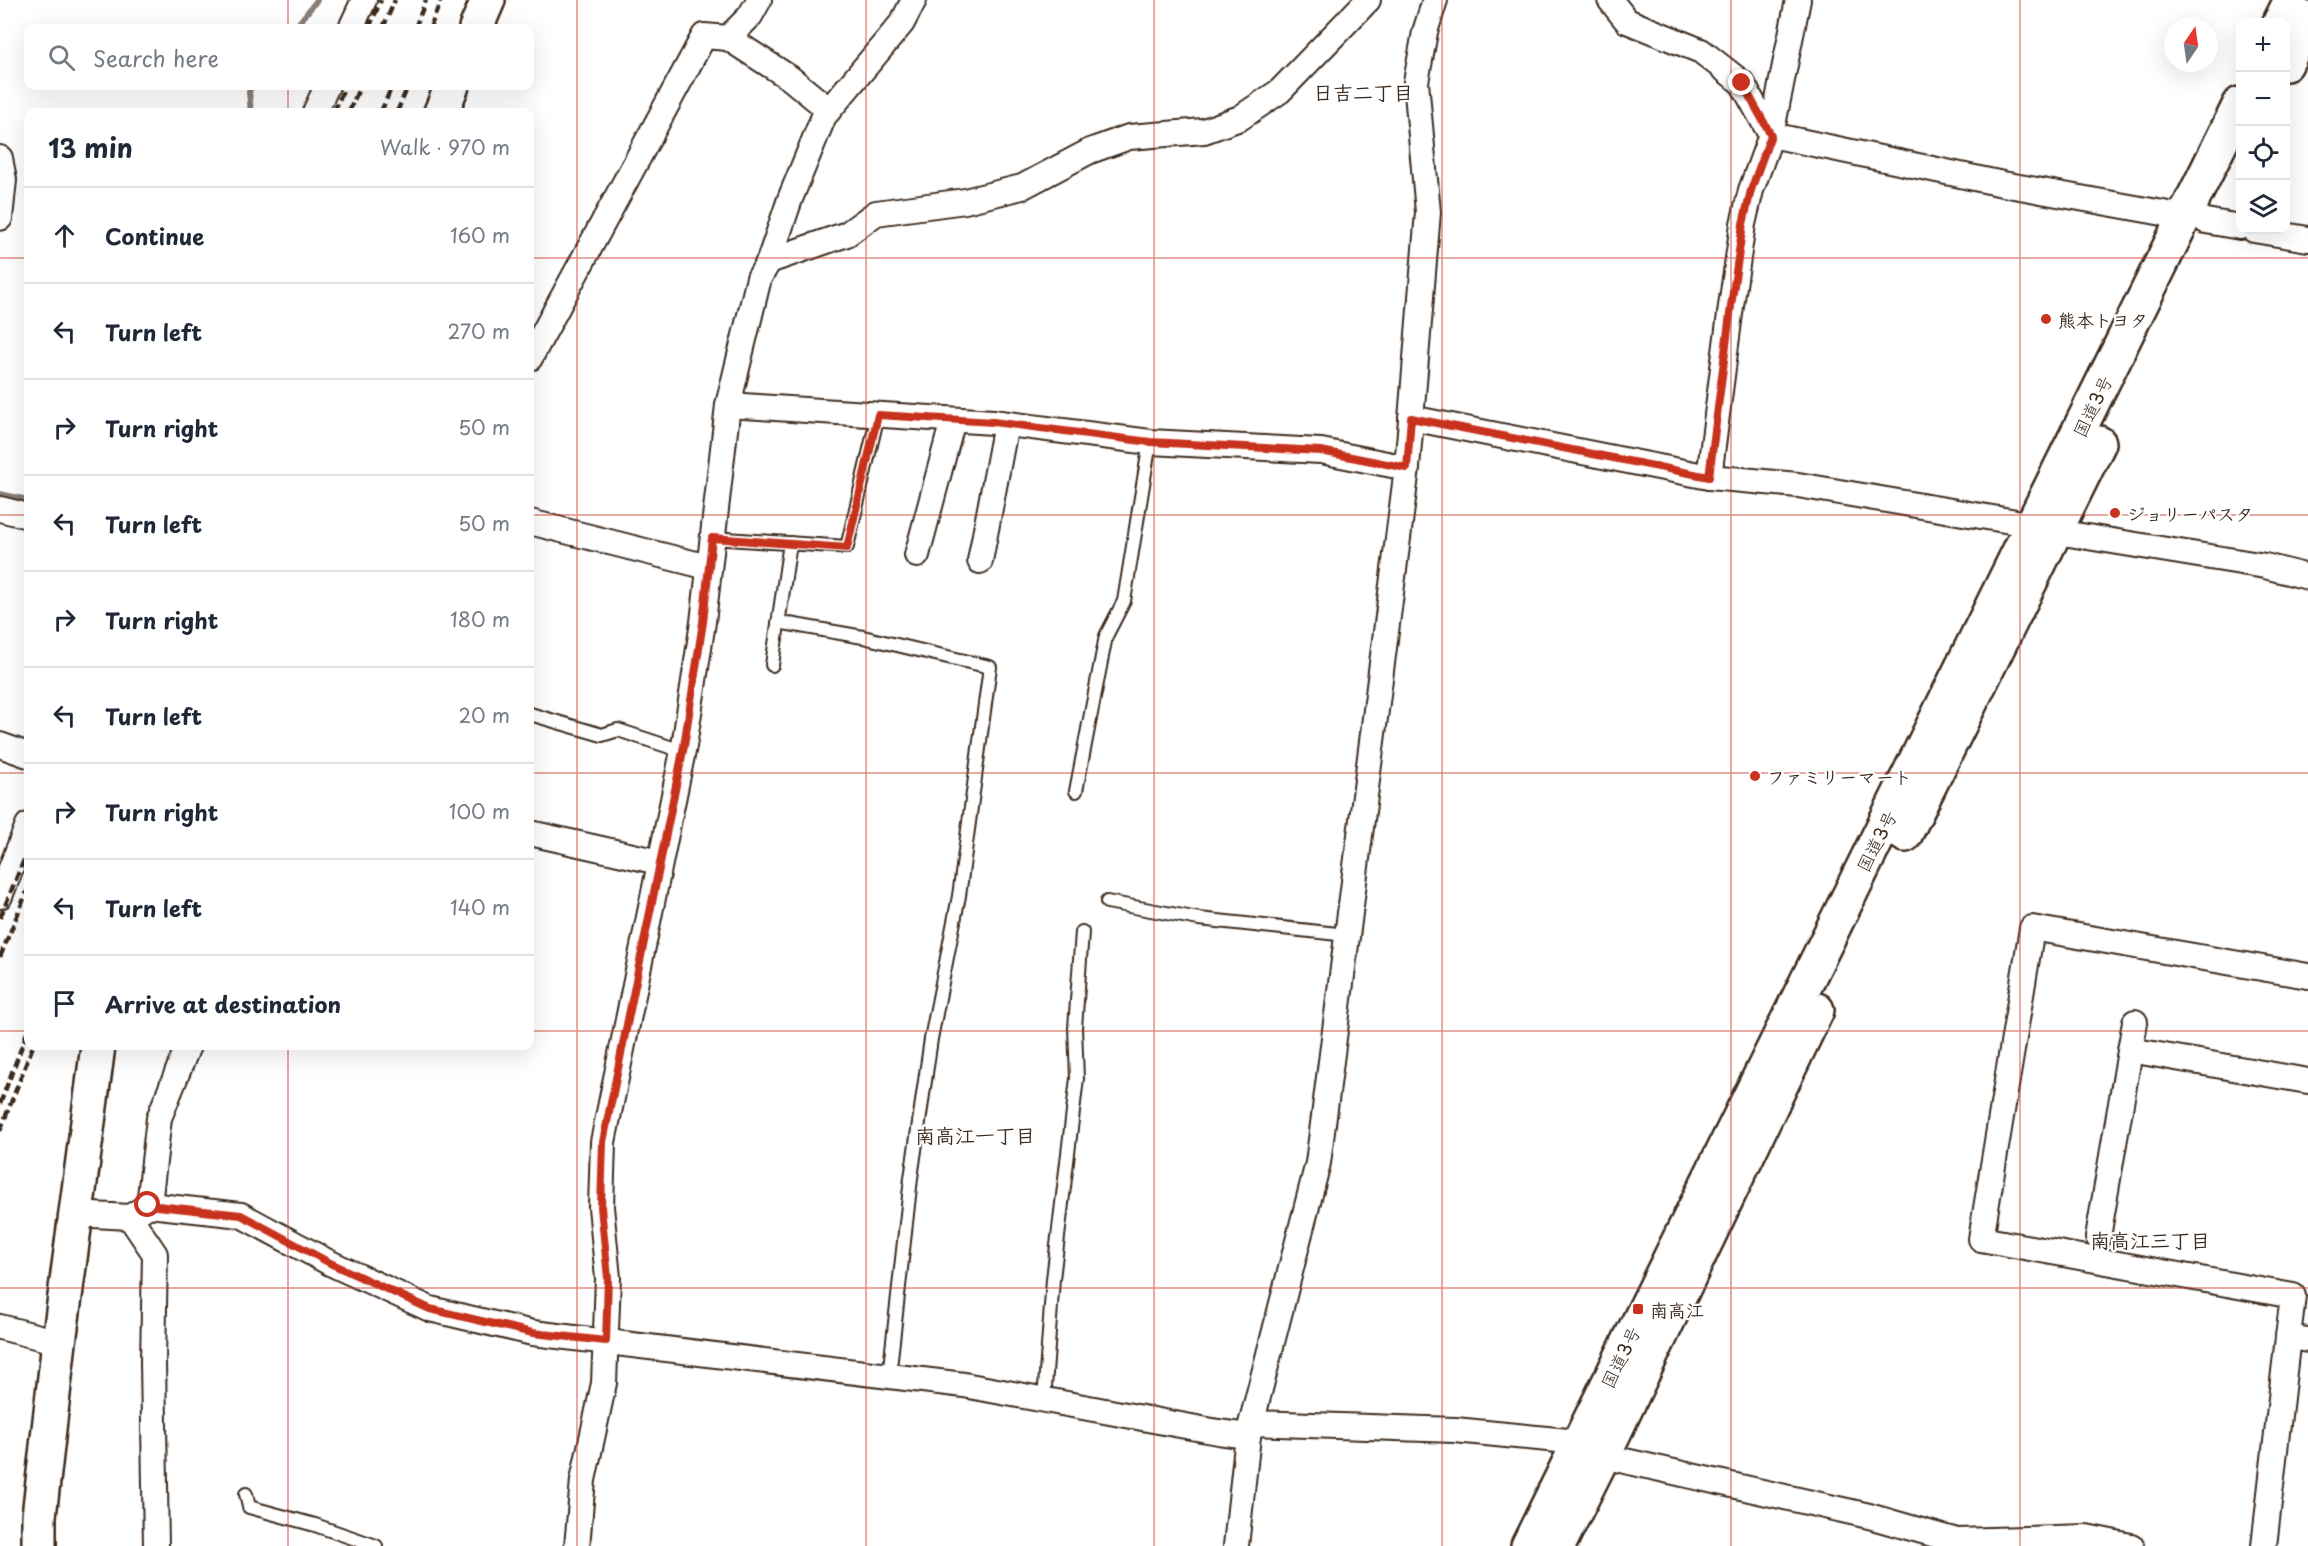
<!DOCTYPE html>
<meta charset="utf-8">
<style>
:root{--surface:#fff;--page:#f2f2f3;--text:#1f2937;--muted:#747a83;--line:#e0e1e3}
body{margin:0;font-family:"Playpen Sans","Klee One",sans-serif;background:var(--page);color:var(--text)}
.controls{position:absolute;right:18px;top:18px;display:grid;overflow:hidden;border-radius:12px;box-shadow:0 6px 24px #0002}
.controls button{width:54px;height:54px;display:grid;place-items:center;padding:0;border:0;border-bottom:2px solid var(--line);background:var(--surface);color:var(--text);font:30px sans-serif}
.compass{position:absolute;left:2164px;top:18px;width:54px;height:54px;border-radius:50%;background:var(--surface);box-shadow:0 6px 24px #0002;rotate:13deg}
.stop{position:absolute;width:18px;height:18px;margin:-14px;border:4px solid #c8321e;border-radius:50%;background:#fff}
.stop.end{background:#c8321e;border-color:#fff;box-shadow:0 2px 6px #0008}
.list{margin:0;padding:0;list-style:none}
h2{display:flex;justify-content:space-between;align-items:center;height:78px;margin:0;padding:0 24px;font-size:26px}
h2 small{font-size:20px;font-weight:400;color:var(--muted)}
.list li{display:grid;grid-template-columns:39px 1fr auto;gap:18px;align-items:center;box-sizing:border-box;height:96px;padding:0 24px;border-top:2px solid var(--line)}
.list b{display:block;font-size:22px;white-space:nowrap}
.list em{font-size:20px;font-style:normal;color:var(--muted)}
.icon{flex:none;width:33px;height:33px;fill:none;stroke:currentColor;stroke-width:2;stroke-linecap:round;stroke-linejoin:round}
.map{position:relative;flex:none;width:2308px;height:1546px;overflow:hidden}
.search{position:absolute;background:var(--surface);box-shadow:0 6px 24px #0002;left:24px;top:24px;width:510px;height:66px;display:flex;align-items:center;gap:15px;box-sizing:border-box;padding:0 21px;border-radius:12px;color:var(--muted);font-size:22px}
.panel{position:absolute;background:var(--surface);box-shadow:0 6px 24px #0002;left:24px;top:108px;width:510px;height:942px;border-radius:12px}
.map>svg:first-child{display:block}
</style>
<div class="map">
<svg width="2308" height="1546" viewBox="0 0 2308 1546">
<rect width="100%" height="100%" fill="#fff"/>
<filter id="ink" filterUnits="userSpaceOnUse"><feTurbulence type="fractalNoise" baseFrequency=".0167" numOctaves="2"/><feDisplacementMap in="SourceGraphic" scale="12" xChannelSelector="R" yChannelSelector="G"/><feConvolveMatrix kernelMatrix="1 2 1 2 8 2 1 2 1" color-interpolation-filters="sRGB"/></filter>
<g filter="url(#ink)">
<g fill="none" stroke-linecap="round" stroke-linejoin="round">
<g stroke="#887e77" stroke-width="6">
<polyline points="295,28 317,0"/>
<polyline points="251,112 249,92 251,86"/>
<polyline points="0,494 28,500"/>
</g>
<g stroke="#3b2a1e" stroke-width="16">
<g id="lane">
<polyline points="712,538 847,547 878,415"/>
<polyline points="778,622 863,637 990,667 959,896 931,1039 911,1178 889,1377"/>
<polyline points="772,665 790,543"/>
<polyline points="530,714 602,735 618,730 682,751"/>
<polyline points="1076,791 1106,636 1124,601 1150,442"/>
<polyline points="1107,902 1199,919 1347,935"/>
<polyline points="1044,1400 1053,1279 1077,1078 1075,1028 1082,932"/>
<polyline points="246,1494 249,1507 315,1525 376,1546"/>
</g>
</g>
<g stroke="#3b2a1e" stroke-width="28">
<g id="street">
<polyline points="1610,0 1627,21 1701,51 1742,83 1771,135 2003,184 2185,217"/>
<polyline points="351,28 364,0"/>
<polyline points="728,38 790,78 829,110"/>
<polyline points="315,112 327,86"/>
<polyline points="0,158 4,180 0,218"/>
<polyline points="2206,221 2240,227"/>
<polyline points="2254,230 2308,239"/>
<polyline points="769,261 847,234 876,213 965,201 1022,187 1090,151 1129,137 1204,131 1240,118 1280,91 1368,0"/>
<polyline points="530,358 704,36 728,38 750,16 759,0"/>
<polyline points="728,405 993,422 1150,442 1321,451 1407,468"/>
<polyline points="1411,418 1709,477 1798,485 2034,525 2057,532 2265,566 2308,577"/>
<polyline points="1709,477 1731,306 1743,224 1751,190 1771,135 1798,0"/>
<polyline points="0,509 28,516"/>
<polyline points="530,522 708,567"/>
<polyline points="917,555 953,420"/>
<polyline points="980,561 1006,424"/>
<polyline points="0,745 28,755"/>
<polyline points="530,833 659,862"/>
<polyline points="0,896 28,825"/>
<polyline points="2130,1050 2308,1081"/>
<polyline points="149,1205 159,1118 188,1046"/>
<polyline points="74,1214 130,1217 149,1205 241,1215 330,1263 430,1309 533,1333 964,1385 1218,1432 1248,1436"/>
<polyline points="130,1217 155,1254 153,1362 156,1546"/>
<polyline points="2098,1237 2135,1022"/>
<polyline points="0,1327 59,1342"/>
<polyline points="2288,1337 2293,1296 1981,1239 2032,928 2308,976"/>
<polyline points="1252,1423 1455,1430 1578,1442 1603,1456 1869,1516 1957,1541 2086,1537 2131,1546"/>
<polyline points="577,1546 583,1480 604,1383 608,1278 601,1207 603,1142 684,746 703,622 728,405 759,278 769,261 790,199 824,116 902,23 914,0"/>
<polyline points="1236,1546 1248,1436 1318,1163 1407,468 1428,212 1416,82 1425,32 1435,0"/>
<polyline points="2264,1546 2288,1337 2308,1340"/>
</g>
</g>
<g stroke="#3b2a1e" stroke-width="38">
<g id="secondary">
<polyline points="476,28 488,0"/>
<polyline points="441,112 452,86"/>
<polyline points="39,1546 39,1516 59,1342 98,1046"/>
</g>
</g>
<g stroke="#3b2a1e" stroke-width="38">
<g id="highway">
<polyline points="2280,22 2291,0"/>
<polyline points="2286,64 2308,19"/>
<polyline points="1905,835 2099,443"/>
<polyline points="1528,1546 2240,104"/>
<polyline points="1558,1546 1603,1456 1817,1010"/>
</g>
</g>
<use href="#lane" stroke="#fff" stroke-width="12"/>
<use href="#street" stroke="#fff" stroke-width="24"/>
<use href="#secondary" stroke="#fff" stroke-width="33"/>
<use href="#highway" stroke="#fff" stroke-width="33"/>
<g stroke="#3b2a1e" stroke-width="4.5" stroke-dasharray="9 4.5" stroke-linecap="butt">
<polyline points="369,28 381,0"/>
<polyline points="383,28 395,0"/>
<polyline points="415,28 426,0"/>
<polyline points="430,28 441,0"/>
<polyline points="334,112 345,86"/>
<polyline points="349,112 360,86"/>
<polyline points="381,112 392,86"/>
<polyline points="397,112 408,86"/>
<polyline points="0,918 28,850"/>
<polyline points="0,957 28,889"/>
<polyline points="0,1104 28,1030"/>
<polyline points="0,1131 33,1046"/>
</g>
</g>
</g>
<g fill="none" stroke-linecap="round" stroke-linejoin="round" filter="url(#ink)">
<polyline stroke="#c8321e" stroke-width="8" points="148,1205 241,1215 330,1263 430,1309 533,1333 606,1341 608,1278 601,1207 603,1142 684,746 703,622 712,538 847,548 878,415 993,422 1150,442 1321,451 1407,468 1411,418 1709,477 1731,306 1743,224 1751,190 1771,135 1742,83"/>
</g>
<path fill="none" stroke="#c8321e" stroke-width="1.5" stroke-opacity="0.55" d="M288,0V28M577,0V1546M866,0V1546M1154,0V1546M1442,0V1546M1731,0V1546M2020,0V1546M288,86V112M0,258H28M530,258H2308M0,515H28M530,515H2308M0,773H28M530,773H2308M0,1031H28M530,1031H2308M288,1046V1546M0,1288H2308"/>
<g fill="#c8321e" stroke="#fff" stroke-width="2">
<circle cx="2046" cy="319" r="6"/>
<circle cx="2115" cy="513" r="6"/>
<circle cx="1755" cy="776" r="6"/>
<rect x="1632" y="1303" width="12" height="12" rx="3"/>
</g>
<g text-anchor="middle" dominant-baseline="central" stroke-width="4.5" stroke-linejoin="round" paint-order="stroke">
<g font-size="18" font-weight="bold" fill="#3b2a1e" stroke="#fff" text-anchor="start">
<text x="2058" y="319">熊本トヨタ</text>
<text x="2127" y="513">ジョリーパスタ</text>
<text x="1767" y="776">ファミリーマート</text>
<text x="1650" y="1309">南高江</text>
</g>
<g font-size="18" fill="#3b2a1e" stroke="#fff">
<text transform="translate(2092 406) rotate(-64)">国道3号</text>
<text transform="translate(1876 841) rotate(-63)">国道3号</text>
<text transform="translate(1620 1357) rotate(-64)">国道3号</text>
</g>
<g font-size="20" font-weight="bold" fill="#3b2a1e" stroke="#fff">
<text x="1363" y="92">日吉二丁目</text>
<text x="975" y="1135">南高江一丁目</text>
<text x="2150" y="1240">南高江三丁目</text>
</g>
</g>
</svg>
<div class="controls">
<button>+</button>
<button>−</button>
<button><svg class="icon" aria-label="locate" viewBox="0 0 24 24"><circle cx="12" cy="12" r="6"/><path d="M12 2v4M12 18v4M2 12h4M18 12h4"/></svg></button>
<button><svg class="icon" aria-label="layers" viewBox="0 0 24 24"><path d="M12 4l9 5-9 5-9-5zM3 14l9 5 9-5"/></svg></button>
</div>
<svg class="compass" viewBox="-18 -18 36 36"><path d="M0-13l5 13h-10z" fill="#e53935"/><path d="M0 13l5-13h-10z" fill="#747a83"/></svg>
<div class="stop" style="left:148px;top:1205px"></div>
<div class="stop end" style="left:1742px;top:83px"></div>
<div class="search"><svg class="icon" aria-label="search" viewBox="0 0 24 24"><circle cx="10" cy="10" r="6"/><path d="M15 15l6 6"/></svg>Search here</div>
<section class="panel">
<h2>13 min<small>Walk · 970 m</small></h2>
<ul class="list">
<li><svg class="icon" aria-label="ahead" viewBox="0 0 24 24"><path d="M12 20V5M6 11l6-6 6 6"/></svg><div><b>Continue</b></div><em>160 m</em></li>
<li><svg class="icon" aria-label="left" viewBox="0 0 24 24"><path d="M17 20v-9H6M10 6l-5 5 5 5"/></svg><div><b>Turn left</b></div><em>270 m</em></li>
<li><svg class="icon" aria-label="right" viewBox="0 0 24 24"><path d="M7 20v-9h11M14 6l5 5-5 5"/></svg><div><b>Turn right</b></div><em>50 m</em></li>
<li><svg class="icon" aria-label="left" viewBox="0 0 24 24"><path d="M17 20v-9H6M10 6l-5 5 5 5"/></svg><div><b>Turn left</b></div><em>50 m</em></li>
<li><svg class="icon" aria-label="right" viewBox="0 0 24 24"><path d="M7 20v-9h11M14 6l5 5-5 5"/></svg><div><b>Turn right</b></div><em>180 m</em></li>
<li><svg class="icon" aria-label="left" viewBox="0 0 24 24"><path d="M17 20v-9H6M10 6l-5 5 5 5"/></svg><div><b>Turn left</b></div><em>20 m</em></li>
<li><svg class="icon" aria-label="right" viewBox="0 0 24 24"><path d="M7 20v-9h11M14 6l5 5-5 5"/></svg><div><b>Turn right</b></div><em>100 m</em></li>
<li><svg class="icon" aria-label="left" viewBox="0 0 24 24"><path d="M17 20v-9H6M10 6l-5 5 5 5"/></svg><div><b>Turn left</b></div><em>140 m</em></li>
<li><svg class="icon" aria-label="arrive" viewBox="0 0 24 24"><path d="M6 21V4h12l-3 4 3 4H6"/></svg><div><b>Arrive at destination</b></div></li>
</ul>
</section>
</div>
